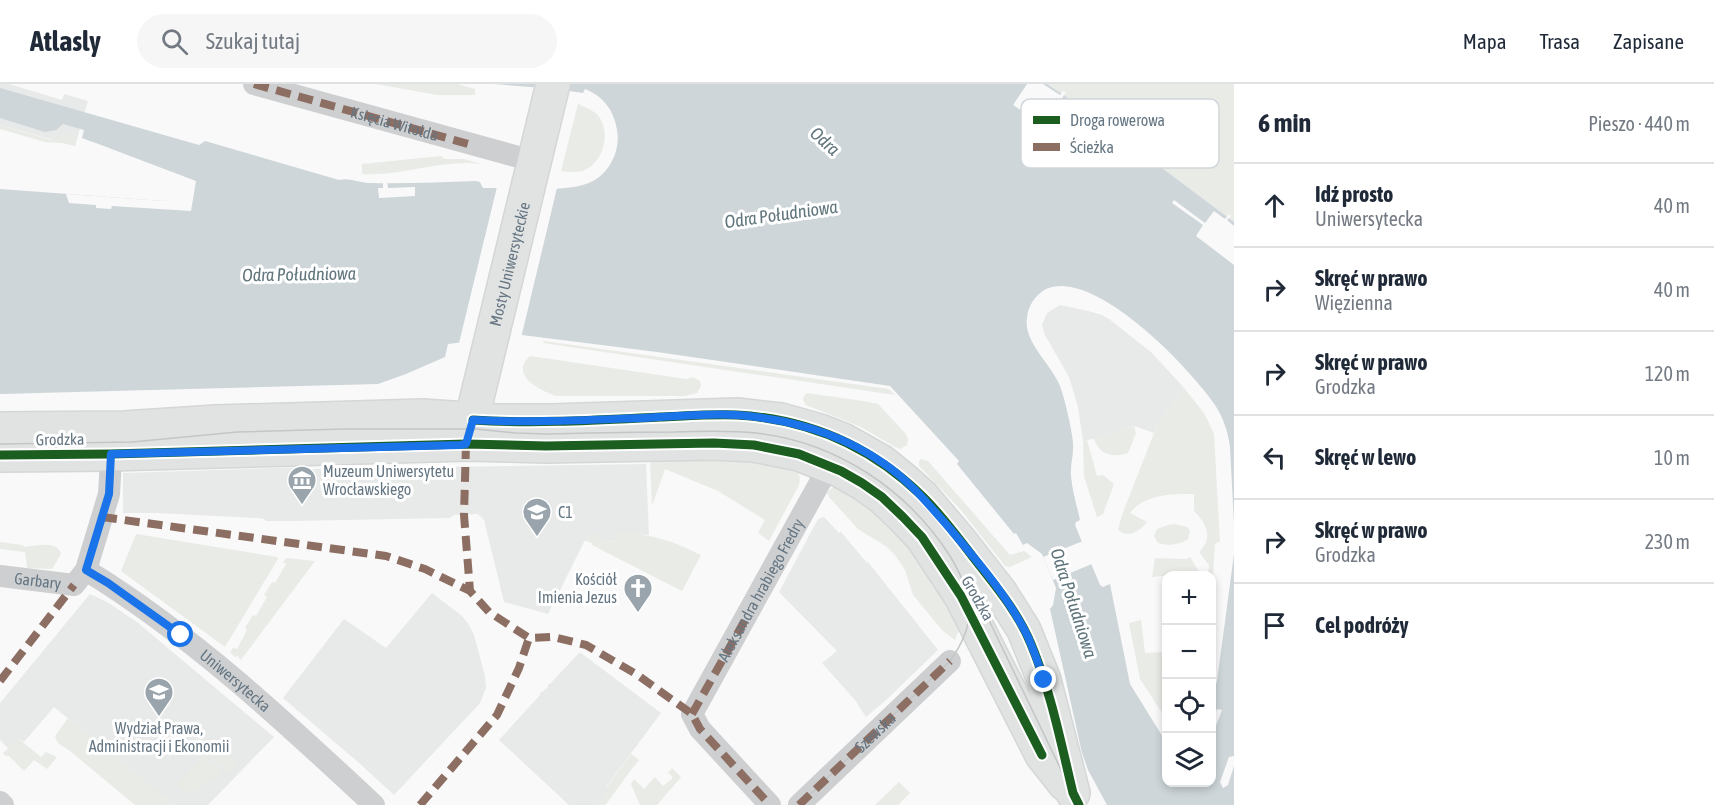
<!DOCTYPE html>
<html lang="pl">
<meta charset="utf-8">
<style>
:root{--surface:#fff;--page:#f6f6f7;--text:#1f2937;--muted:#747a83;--line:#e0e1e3}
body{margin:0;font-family:"Asap Condensed",sans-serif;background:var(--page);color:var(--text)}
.controls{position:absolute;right:18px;bottom:18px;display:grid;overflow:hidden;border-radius:12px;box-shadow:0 3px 9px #0003}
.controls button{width:54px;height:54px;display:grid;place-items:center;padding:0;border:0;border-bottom:2px solid var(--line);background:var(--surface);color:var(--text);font:30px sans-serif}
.stop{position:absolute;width:18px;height:18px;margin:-14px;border:4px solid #1a73e8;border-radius:50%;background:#fff}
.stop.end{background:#1a73e8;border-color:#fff;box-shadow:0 2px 6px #0008}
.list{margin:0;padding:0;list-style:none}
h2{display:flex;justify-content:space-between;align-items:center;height:78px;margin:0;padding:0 24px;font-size:26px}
h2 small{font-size:20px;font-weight:400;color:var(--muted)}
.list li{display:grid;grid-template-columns:39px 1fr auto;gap:18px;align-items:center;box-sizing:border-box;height:84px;padding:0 24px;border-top:2px solid var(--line)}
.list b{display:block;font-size:22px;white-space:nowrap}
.list p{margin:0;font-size:20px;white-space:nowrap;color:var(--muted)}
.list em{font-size:20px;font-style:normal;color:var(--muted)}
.icon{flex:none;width:33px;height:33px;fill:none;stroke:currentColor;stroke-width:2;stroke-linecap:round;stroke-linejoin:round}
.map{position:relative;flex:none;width:1234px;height:721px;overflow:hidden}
header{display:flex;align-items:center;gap:36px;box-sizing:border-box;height:84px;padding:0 30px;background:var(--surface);border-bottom:2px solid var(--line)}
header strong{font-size:28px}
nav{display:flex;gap:33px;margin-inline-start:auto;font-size:21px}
.search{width:420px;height:54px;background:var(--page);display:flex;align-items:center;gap:15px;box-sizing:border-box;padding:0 21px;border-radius:33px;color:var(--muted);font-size:22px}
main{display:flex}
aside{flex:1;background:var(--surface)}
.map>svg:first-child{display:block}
</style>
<header>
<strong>Atlasly</strong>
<div class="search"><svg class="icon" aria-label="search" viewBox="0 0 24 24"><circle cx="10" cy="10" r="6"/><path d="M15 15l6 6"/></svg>Szukaj tutaj</div>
<nav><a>Mapa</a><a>Trasa</a><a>Zapisane</a></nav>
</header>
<main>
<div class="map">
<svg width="1234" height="721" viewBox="0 0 1234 721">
<rect width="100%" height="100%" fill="#f9f9f9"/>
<g fill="#e8e9e9">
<polygon points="0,0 9,0 62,16 64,10 88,17 75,62 0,41"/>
<polygon points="1060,221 1088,227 1102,231 1109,235 1152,269 1184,304 1158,339 1154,349 1134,342 1097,354 1083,357 1078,323 1069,293 1045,251 1042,241 1047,229"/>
<polygon points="646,380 649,451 615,449 614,458 596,456 597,449 587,452 548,530 504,518 484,436 478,430 454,431 450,434 292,437 266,437 264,435 258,434 156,429 123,429 123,389 308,383 308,385"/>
<polygon points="824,433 839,449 841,448 867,479 868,478 938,566 885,617 866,633 855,616 822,579 837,567 779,508 818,435"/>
<polygon points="432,509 462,532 469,541 474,551 485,592 486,604 480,619 394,711 358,678 283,614 344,535 386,564"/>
<polygon points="90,510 107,518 137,538 274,653 208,721 174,721 54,623 24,658 19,655 9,665 0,656 0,619"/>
<polygon points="579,569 581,569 661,629 606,703 609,707 597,721 569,721 499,656 540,611 540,609 542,608 548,603 548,600 550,600"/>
</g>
<g fill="#e8ebe6">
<polygon points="376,0 457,0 475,5 475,11 437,11"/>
<polygon points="1047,0 1234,0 1234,138 1142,69 1101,36"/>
<path d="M578,20C586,24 597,27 601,36C610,53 602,78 585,86C578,89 568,88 561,87Z"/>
<polygon points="0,41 51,56 59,53 64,49 77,53 75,62 63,59 45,58 0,45"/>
<path d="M441,72L445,75H464L481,80C441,75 401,93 362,90V80Z"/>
<polygon points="544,257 889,305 895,311 543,259"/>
<path d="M530,272L686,295L693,293L700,297L701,302L697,309L685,312H557C540,307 509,291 530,272Z"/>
<path d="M1184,304L1204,329L1214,350L1220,458H1218L1215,460L1212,506V491H1208L1209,481L1199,468C1214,454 1206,439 1194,427V410C1173,410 1144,410 1130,429L1147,438C1140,447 1128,455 1118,446L1122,431L1158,339Z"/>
<polygon points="807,309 863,317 878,320 906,350 908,355 907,361 900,365 895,363 861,343 806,321 803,316 804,312"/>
<path d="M1134,342L1136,349L1128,369C1112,374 1100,371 1094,355Z"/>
<polygon points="1087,356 1097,392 1103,391 1114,400 1103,430 1097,433 1084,392 1083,357"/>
<polygon points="921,375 928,377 1010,471 1024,467 1032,473 1010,483 1005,482 960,425 919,382 919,377"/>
<path d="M650,377C693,376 758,372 798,389L800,394L799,401L769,457L758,449L765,436L718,407L665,385L652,422Z"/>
<path d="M840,401L908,453L961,541L955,556L943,547L913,511L905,486L895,471L887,463L858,445L829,413L827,409C831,404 834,402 840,401Z"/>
<path d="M1174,440L1187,443L1190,447L1188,455C1180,461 1168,462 1158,459L1154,452L1157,445L1168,441Z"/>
<path d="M597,448V456L613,458L615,448C650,450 669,455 701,471L682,507L592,461V459L584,456L587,452Z"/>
<polygon points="136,450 277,473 278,475 225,563 121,487"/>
<path d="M0,458L22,461L25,463C37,462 57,456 61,470L52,485L27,484L25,468L0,465Z"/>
<polygon points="1190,473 1199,488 1152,493 1155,474 1186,475"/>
<polygon points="286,474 315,477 241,576 237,572 235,573 230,568 233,564 237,565 247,546 245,544 253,531 256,532 267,513 264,511 272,498 275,499 286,480 283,478"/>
<polygon points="1141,536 1145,569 1166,568 1166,635 1140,595 1129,539"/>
<polygon points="68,634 174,721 135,721 70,667 58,659 55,652"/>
<polygon points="19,655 41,673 46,668 57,673 47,685 34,676 24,687 9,672 5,672 3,669"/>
<polygon points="215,660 237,679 228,689 206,669"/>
<path d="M631,670L639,676C626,691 617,707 605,721H597L608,707L606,704Z"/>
<polygon points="203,672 222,688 189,711 177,700"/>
<polygon points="672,684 681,693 657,721 640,721 631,700 634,695 644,705 655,693 663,702 672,695 672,692 668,689"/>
<polygon points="899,698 910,709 898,721 875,721"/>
</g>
<path fill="#ced6d9" d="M494,0H1047L1101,36L1142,69L1234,138V440L1230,363C1228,348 1223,333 1215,321C1191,285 1094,183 1046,205C1035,211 1028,222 1027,234C1023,258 1052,281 1060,302C1064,312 1073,349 1073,360C1074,370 1070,381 1071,392C1072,406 1077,422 1080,436L1076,438L1075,441L1100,501L1103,503L1110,500L1130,600L1166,658V698H1212V652L1222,626L1217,625L1212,639V612L1217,597L1234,470V672L1229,673L1220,698L1223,704L1228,701L1234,682V721H1107L1088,686L1082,669L1050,525L1053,521L1056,504L1042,470L1027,459L1023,461L1016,449L1014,450L957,380L959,377L890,302L657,268L522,251L448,260L445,273L406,290L378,300L0,310V105L163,117C170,116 186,117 189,109C190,105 189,101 188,97L178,91L82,54L84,46L63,40L56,46L45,48L0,34V4L199,61L205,57L339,96C347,93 361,99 371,99C406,100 441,98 476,97L480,98L483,104C512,103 569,110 593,97C601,93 608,85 612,77C617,68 619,56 617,46C614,26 603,12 585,5L583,9L555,5Z"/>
<g fill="#f9f9f9">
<polygon points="1027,0 1043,0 1060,11 1063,7 1066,8 1045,42 1013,21"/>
<polygon points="93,58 196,97 191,127 112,122 111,125 96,124 96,121 69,119 66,110 163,117 184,113 188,106 188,101 185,97 92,61"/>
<polygon points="383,97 387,97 388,104 415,103 415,112 379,114 378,104 383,104"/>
<polygon points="497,103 557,104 521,254 459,259"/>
<polygon points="1174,116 1205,139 1214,127 1225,135 1229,130 1231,132 1227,136 1234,142 1234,181 1196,152 1203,141 1172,119"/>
<polygon points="1083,457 1092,480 1053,496 1043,473"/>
</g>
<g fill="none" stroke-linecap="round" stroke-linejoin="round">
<g stroke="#d5d6d7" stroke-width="36">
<g id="secondary">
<polyline points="0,345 124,344 216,338 423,332 495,337 552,337 737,331 781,336 820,347 843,356 882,378 903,395 922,412 961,458 1000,508 1024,546 1044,596 1073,709"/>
<path id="s5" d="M467,355L553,0"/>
<polyline points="0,371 111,370 466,360 546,362 714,359 754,361 799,370 841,387 862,399 882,413 903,433 922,453 961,512 1042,671 1065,700"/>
</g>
</g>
<g stroke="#cecfd0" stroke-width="22">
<polyline points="254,0 533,77"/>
<path id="s1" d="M86,486C192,551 283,636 374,721"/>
<path id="s2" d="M0,492L74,501L86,486L109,410L112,357"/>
<polyline points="0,718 3,721"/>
<path id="s3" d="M770,721L700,645L692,630L829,382"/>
<path id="s4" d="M799,721L950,577"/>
</g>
<use href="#secondary" stroke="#e1e2e2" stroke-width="33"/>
<g stroke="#c3c5c6" stroke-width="1.5">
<path d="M0,360L132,358L237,348L345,345H476L516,349L546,350C589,349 631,348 674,348C701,347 729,346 756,349C836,358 907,405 950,472C974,512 978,538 950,577L799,721"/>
<polyline points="970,502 985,528 1078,721"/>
</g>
<g stroke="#8d6e63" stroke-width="8" stroke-dasharray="15 8" stroke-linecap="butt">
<path id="s6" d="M254,0L472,61"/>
<polyline points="466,360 464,431 470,507"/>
<polyline points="102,433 386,472 425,485 470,507 489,528 529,554 553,553 586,561 636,590 692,630 700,645 770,721"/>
<polyline points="0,597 74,501"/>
<polyline points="692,630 745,536"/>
<polyline points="420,721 497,631 519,584 529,554"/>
<polyline points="799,721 950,577"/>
</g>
<g stroke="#fff" stroke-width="13">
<g id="cycleway">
<path d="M473,336C535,340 598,336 660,333C685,332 711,330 737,331C807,335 870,362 921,411C940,429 957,452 973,473C994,500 1018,528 1031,560C1051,608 1061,659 1073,709L1079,721"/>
<polyline points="0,371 111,370 466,360 546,362 714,359 754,361 799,370 841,387 862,399 882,413 903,433 922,453 961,512 1042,671"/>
</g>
</g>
<use href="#cycleway" stroke="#1b5e20" stroke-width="9"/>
</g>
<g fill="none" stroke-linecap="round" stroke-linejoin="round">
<path stroke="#1a73e8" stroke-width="8" d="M181,551L108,499L86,486L109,410L111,370L460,361L466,360L473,336C529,339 586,336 642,334C673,333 706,329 737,331C789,335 840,349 883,379C910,397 930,422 951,446C979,479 1009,514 1028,553C1034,567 1039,581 1044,596"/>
</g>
<defs>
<g id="museum-pin" transform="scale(1.5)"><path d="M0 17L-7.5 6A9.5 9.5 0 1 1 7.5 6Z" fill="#99a4ac" stroke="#fff"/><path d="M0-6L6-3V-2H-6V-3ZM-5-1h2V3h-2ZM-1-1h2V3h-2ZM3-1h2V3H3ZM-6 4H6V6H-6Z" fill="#fff"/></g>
<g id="university-pin" transform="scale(1.5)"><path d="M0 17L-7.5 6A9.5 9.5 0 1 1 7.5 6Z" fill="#99a4ac" stroke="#fff"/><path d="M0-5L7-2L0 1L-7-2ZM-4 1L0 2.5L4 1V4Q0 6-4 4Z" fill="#fff"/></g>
<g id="church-pin" transform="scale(1.5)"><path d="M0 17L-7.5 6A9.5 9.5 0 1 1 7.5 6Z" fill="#99a4ac" stroke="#fff"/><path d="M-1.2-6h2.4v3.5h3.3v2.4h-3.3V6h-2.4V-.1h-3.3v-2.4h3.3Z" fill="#fff"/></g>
</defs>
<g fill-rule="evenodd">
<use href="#museum-pin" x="302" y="396"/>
<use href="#university-pin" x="537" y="428"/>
<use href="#church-pin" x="638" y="504"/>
<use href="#university-pin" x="159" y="608"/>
</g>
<g text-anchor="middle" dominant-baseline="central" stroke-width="6" stroke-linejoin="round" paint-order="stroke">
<g font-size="16" fill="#657683" stroke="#fff">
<text stroke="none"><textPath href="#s6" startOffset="146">Księcia Witolda</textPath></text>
<text stroke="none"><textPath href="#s5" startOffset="180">Mosty Uniwersyteckie</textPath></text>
<text transform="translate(60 355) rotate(-1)">Grodzka</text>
<text stroke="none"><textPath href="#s2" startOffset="38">Garbary</textPath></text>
<text stroke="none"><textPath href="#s3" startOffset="262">Aleksandra hrabiego Fredry</textPath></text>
<text transform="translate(978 514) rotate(60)">Grodzka</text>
<text stroke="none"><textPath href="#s1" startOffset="186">Uniwersytecka</textPath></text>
<text stroke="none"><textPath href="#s4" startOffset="105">Szewska</textPath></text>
</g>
<g font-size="16" fill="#657683" stroke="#fff" text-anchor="start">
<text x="323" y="387">Muzeum Uniwersytetu<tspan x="323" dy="18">Wrocławskiego</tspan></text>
<text x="558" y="428">C1</text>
<text x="617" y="495" text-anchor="end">Kościół<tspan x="617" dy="18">Imienia Jezus</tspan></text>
<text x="159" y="644" text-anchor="middle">Wydział Prawa,<tspan x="159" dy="18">Administracji i Ekonomii</tspan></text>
</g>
<g font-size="18" font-style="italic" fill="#60757c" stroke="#fff">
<text transform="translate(825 57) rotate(42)">Odra</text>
<text transform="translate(781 130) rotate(-8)">Odra Południowa</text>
<text transform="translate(299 190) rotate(-1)">Odra Południowa</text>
<text transform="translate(1074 519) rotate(72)">Odra Południowa</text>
</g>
</g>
<rect x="1021" y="15" width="198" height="69" rx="9" fill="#fff" stroke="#d1d6da" stroke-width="1.5"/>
<rect x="1033" y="32" width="27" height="8" fill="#1b5e20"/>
<rect x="1033" y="59" width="27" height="8" fill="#8d6e63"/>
<g font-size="16" fill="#657683">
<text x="1070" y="42">Droga rowerowa</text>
<text x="1070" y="69">Ścieżka</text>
</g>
</svg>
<div class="controls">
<button>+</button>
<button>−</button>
<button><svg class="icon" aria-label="locate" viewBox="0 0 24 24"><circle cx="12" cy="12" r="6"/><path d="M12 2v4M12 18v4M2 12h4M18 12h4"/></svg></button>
<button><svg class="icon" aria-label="layers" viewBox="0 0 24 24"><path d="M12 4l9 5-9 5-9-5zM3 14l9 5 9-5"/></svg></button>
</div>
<div class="stop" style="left:181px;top:551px"></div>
<div class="stop end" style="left:1044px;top:596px"></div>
</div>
<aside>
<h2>6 min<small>Pieszo · 440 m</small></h2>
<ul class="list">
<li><svg class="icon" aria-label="ahead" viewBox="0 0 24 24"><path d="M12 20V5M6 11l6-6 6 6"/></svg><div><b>Idź prosto</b><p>Uniwersytecka</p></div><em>40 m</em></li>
<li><svg class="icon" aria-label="right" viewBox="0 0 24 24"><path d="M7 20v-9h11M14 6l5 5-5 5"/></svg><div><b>Skręć w prawo</b><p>Więzienna</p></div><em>40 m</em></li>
<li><svg class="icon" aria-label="right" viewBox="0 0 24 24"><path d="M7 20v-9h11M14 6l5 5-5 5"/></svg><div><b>Skręć w prawo</b><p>Grodzka</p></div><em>120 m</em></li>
<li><svg class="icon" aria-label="left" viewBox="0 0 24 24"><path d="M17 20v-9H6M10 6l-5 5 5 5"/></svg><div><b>Skręć w lewo</b></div><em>10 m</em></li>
<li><svg class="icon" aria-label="right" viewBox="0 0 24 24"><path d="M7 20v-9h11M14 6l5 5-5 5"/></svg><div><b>Skręć w prawo</b><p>Grodzka</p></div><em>230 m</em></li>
<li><svg class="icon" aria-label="arrive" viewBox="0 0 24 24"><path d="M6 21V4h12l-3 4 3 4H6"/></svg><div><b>Cel podróży</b></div></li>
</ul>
</aside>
</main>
